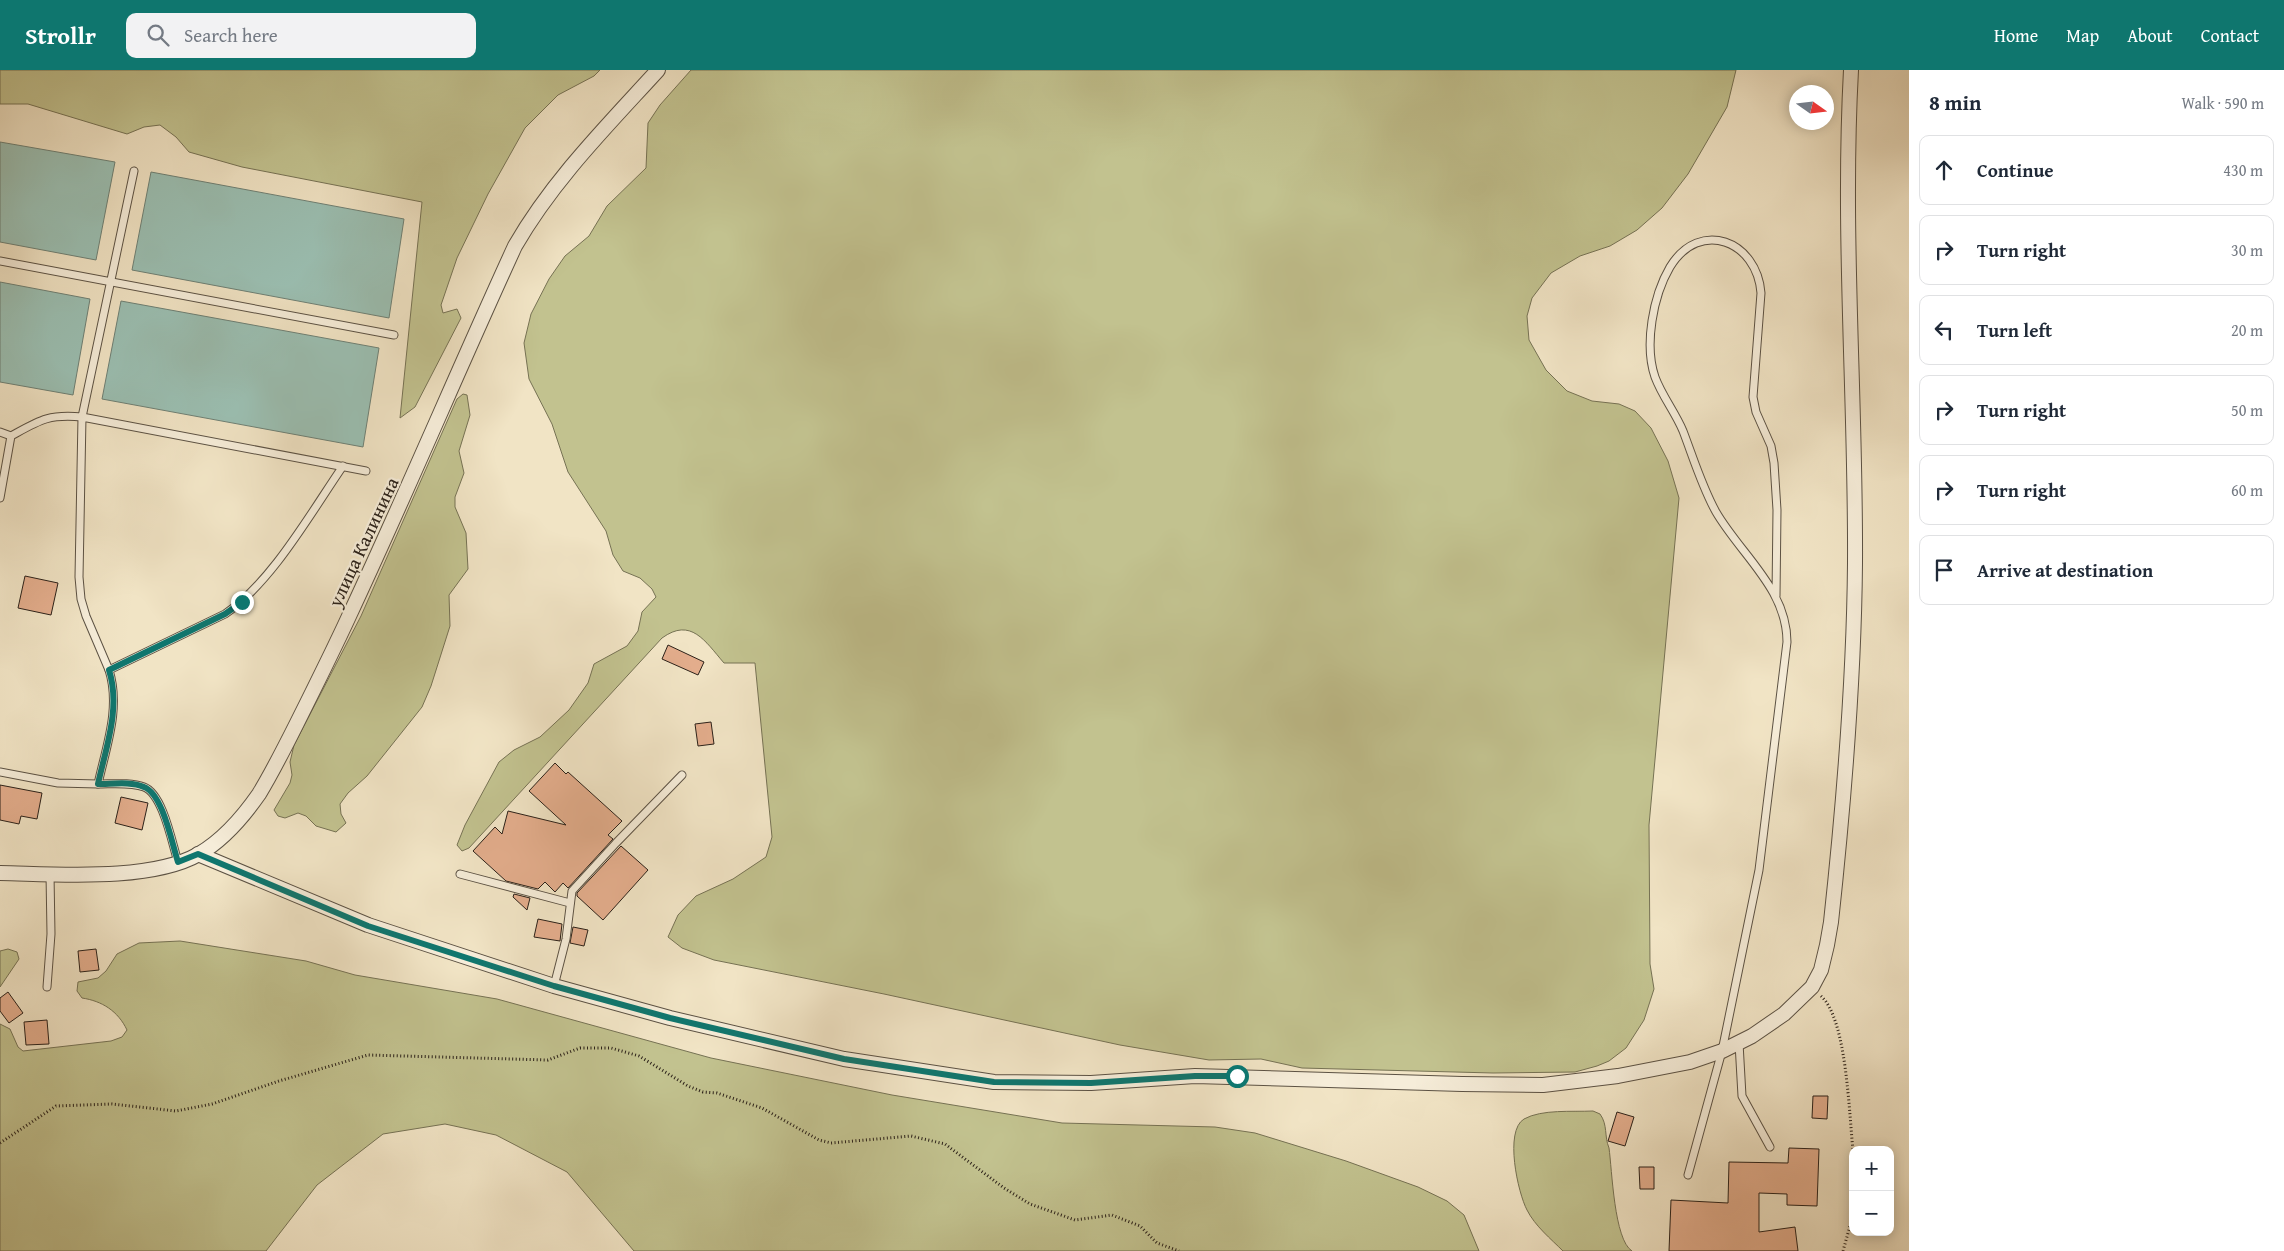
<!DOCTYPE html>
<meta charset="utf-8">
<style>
:root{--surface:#fff;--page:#f2f2f3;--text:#1f2937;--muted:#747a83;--line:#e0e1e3;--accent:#0f766e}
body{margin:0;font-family:"Gentium Book Plus",serif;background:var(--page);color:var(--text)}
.controls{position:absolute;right:15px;bottom:15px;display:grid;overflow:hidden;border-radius:10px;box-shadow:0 2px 12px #0003}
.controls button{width:45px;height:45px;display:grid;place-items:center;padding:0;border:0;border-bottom:1px solid var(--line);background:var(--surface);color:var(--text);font:25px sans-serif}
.compass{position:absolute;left:1789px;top:15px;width:45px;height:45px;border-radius:50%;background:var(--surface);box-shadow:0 2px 12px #0003;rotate:104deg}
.stop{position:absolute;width:15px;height:15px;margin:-11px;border:4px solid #0f766e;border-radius:50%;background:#fff}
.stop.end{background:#0f766e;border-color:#fff;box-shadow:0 1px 5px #0008}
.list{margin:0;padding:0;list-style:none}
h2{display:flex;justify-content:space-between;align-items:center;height:65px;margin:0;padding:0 20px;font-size:21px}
h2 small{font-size:16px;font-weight:400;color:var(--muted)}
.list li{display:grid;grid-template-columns:32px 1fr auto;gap:15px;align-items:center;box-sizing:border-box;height:70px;margin:0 10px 10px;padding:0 10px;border:1px solid var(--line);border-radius:10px}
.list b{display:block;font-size:19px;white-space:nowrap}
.list em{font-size:16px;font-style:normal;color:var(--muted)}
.icon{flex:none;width:28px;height:28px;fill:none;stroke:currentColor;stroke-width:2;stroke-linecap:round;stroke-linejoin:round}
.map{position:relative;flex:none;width:1909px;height:1181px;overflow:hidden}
header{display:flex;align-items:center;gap:30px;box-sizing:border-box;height:70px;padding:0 25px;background:var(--accent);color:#fff}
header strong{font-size:24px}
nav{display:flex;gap:28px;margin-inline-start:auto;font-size:18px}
.search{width:350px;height:45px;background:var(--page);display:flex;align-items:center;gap:12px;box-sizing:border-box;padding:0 18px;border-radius:10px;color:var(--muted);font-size:19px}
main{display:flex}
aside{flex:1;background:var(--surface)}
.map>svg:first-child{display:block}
</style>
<header>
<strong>Strollr</strong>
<div class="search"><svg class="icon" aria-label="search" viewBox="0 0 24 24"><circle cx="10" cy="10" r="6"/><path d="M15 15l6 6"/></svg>Search here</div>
<nav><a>Home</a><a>Map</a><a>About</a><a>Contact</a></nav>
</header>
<main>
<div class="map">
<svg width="1909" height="1181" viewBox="0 0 1909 1181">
<rect width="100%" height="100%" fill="#f1e4c5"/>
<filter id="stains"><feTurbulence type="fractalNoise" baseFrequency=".004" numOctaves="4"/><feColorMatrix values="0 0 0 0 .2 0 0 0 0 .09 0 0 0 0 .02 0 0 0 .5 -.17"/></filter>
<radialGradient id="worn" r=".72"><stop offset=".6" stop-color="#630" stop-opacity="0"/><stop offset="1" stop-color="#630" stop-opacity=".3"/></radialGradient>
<g fill="#c2c28f" stroke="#767254">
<polygon points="0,0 600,0 594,6 558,25 525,58 488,124 457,188 441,235 443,243 457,239 461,248 415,337 400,348 422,132 242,97 189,82 176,67 160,55 144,57 127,64 28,34 0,34"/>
<path d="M691,0H1736L1727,37L1688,104L1662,138L1637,160L1610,176L1580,186L1551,203L1532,228L1527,246L1529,270L1546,300L1567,321L1592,331L1619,334L1635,341L1651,358L1668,391L1679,428L1649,755L1650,894L1654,919L1644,950L1626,978L1609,991L1597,996L1575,1002L1493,1003L1302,998L1261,989L1209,990L1120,975L884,924L714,890L682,878L668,867L678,845L696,826L733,809L766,787L772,767L755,593H724C705,571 691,547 662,568L469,778L462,781L457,775L465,755L499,692L514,680L540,667L569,640L588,613L594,594L627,576L638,561L642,542L656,527L652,519L640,508L623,501L613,485L606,461L568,402L552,354L529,309L524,273L531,244L549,209L565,186L589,166L607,136L646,98L648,53L660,35Z"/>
<polygon points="463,324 467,325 470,345 459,381 464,403 455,427 455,437 466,463 468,499 449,525 450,556 431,616 422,637 367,706 348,723 340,734 341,744 346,753 336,762 316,756 306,746 298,743 285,748 278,746 274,740 290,713 292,705 290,692 294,675 361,546 457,329"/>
<path d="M180,871L306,891L355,905L497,929L711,988L892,1025L1062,1053L1215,1057L1255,1063L1346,1091L1418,1117L1447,1131L1464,1145L1479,1181H634L567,1102L496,1065L445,1054L383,1064L317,1115L266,1181H0V954L10,959L18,977L23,981L111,971L122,967L127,960C118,941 102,931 82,928L77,921L78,912L98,908L106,901L117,884L139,873Z"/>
<polygon points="8,879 17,882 19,889 0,917 0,881"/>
<path d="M1593,1041L1600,1044C1608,1055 1604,1066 1609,1078C1612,1099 1614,1170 1632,1181H1563C1551,1169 1535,1156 1527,1140C1518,1123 1504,1061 1524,1049C1542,1039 1572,1042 1593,1041Z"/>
</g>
<g fill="#9bbfb2" stroke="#6e8075">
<polygon points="0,72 115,92 96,190 0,172"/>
<polygon points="151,102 404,149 389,248 132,200"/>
<polygon points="0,212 90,229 73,325 0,312"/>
<polygon points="121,231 379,278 363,377 102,329"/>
</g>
<g fill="#e3ad8c" stroke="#2b2119">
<polygon points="25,506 58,513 51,545 18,538"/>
<polygon points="668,575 704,592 698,605 662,589"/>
<polygon points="711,652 714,674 698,676 695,654"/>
<polygon points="555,693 566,704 568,702 622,751 608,765 613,769 568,818 563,813 555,822 545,812 538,819 506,811 473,781 495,757 502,764 508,741 566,755 529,721"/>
<polygon points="0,715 42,723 37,749 21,746 19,754 0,750"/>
<polygon points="121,727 148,733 142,760 115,753"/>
<polygon points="621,776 648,800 603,850 577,826 577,823"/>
<polygon points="514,824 530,828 527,840 513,827"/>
<polygon points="538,849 562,854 560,871 534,867"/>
<polygon points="573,857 588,860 584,876 570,873"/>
<polygon points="96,879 99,900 80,902 78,881"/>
<polygon points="8,922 23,943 9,953 0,941 0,928"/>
<polygon points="47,950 49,974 26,975 24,952"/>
<polygon points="1813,1026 1828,1026 1827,1049 1812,1048"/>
<polygon points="1617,1042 1634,1047 1625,1076 1608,1071"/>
<polygon points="1789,1078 1819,1079 1817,1136 1787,1135 1787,1124 1759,1123 1759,1162 1795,1157 1798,1181 1669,1181 1671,1130 1728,1133 1729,1092 1788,1093"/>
<polygon points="1639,1097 1654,1097 1654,1119 1640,1119"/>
</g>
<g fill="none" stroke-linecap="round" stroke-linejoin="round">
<g stroke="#5c5244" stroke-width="9">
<g id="service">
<polyline points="0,191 394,265"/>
<polyline points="0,362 11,366"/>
<path d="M0,428L11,366C40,350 48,344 82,347L134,101"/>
<polyline points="109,600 86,546 81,529 79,507 82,347 366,401"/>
<polyline points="0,702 58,713 98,714"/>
<path d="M178,792C172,773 163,724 144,717C131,712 112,714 98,714C106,677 121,638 109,600L225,544C272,512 310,444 343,396"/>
<polyline points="460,804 570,833"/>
<polyline points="554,916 566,869 572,821 616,773 682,705"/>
<polyline points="47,917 51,864 50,804"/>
<polyline points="1739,973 1742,1026 1770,1077"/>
<path d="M1688,1105L1722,981L1759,800L1787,572C1787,519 1741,485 1716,442C1702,417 1693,387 1683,361C1675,342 1662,326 1655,307C1644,275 1653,226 1670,197C1700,148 1757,171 1761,223L1753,327L1756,342L1771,376L1774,393L1777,440L1776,526"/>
</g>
</g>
<g stroke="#5c5244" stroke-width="16">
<g id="minor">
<path d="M198,784L368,855L554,916L670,948L844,989L994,1012L1091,1013L1195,1006L1462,1014L1543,1015L1618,1006L1690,992L1722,981L1752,966L1784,944L1812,917L1821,900L1827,875L1831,852C1844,732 1854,613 1855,493C1856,329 1842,164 1851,0"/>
<path d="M0,803C56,804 150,812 199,784C223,770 243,747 259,724C273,701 285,677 297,653C315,617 333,581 350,544C407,422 459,298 515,176C553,110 607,56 658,0"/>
</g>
</g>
<g stroke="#2b2119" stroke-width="3" stroke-dasharray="1 2.5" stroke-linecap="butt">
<path d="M1821,926C1847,949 1849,1045 1853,1080"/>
<polyline points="0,1073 56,1036 112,1034 176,1041 212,1034 279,1011 368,985 548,990 580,978 611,978 639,986 688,1016 703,1022 717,1023 762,1038 819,1070 831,1073 911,1066 945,1074 1004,1118 1030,1134 1075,1150 1112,1145 1140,1156 1157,1173 1179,1181"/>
<polyline points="1843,1181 1853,1145"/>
</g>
<use href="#service" stroke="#f6edd9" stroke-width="7"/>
<use href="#minor" stroke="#f6edd9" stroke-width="14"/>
</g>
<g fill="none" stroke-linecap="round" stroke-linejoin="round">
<path stroke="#0f766e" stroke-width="6" d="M242,532L225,544L109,600C121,638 106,677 98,714C112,714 131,711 144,717C163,724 172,774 178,792L198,784L368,856L554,916L670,948L844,989L994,1012L1091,1013L1195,1006H1237"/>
</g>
<g text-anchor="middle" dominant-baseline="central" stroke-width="4.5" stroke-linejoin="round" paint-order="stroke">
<g font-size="19" fill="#2b2119" stroke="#f6edd9">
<text transform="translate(363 472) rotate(-65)">улица Калинина</text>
</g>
</g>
<rect width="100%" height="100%" filter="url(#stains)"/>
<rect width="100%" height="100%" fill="url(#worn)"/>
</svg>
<div class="controls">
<button>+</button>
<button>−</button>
</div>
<svg class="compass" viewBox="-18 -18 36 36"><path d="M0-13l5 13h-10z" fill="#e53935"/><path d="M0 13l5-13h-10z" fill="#747a83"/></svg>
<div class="stop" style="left:1237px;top:1006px"></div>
<div class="stop end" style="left:242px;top:532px"></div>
</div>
<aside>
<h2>8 min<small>Walk · 590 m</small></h2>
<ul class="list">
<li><svg class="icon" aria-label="ahead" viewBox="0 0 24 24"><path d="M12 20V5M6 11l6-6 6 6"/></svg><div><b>Continue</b></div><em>430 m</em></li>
<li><svg class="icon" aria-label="right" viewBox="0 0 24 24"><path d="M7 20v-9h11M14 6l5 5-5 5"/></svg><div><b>Turn right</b></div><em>30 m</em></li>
<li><svg class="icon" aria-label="left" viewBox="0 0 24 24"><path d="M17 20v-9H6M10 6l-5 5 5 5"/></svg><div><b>Turn left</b></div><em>20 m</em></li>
<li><svg class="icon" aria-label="right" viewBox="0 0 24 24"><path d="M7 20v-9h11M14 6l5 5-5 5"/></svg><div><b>Turn right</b></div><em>50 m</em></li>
<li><svg class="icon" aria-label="right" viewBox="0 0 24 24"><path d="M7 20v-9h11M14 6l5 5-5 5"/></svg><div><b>Turn right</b></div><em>60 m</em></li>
<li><svg class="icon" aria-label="arrive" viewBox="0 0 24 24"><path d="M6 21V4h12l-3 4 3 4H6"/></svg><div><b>Arrive at destination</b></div></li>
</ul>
</aside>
</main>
